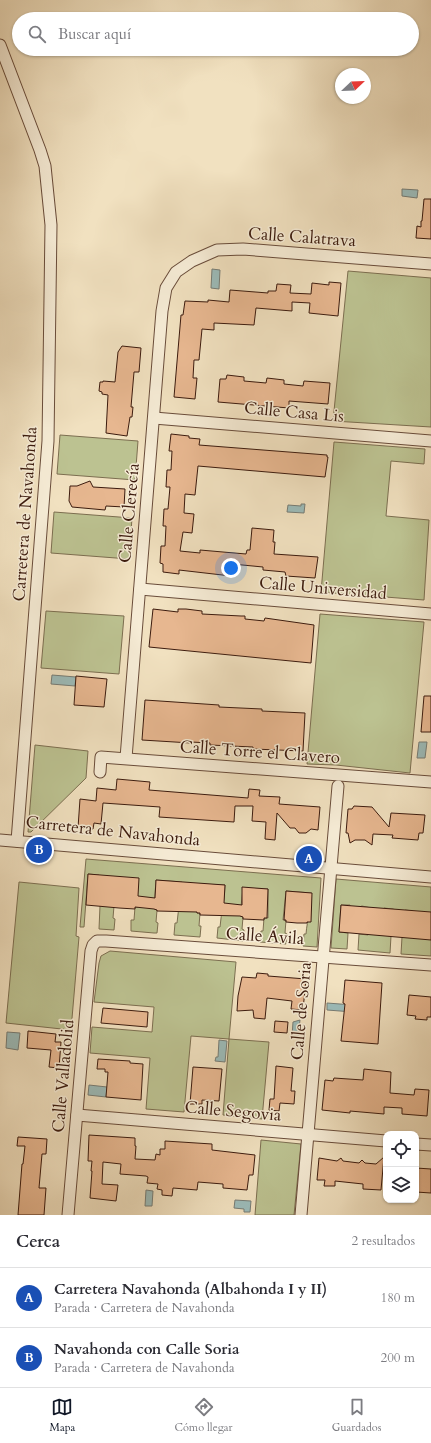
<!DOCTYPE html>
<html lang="es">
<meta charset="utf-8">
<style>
:root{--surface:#fff;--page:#f2f2f3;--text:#2b2b33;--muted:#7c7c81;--line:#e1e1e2;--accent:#111827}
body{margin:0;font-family:Cardo,serif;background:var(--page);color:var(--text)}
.controls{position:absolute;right:12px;bottom:12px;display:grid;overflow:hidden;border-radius:8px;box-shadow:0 1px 3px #0004}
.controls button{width:36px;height:36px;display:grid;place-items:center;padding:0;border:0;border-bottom:1px solid var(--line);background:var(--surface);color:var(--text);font:20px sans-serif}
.compass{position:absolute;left:335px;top:68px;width:36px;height:36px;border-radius:50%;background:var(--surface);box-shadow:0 1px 3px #0004;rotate:67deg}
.you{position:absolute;left:231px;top:568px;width:14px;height:14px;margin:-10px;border:3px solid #fff;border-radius:50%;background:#1a73e8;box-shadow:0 0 0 6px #1a73e833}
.badge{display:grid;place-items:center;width:26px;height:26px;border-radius:50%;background:var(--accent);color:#fff;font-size:13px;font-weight:700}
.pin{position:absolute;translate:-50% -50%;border:2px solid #fff;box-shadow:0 1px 4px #0006}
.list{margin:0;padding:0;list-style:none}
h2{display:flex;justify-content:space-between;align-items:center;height:52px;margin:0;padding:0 16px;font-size:17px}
h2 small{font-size:13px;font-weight:400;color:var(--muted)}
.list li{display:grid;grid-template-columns:26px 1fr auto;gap:12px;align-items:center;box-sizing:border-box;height:60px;padding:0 16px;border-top:1px solid var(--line)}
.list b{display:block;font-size:15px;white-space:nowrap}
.list p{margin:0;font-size:13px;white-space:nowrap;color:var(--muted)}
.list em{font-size:13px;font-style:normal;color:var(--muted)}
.icon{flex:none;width:22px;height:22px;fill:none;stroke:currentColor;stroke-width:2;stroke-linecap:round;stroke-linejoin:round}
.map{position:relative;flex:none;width:431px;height:1215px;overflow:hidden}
.search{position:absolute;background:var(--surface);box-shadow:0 1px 3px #0004;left:12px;right:12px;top:12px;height:44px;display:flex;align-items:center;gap:10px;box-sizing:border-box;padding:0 14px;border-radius:22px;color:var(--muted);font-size:15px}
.sheet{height:172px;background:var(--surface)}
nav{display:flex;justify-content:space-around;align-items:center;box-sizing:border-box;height:56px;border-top:1px solid var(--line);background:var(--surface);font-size:11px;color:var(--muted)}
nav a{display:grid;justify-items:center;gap:2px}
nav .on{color:var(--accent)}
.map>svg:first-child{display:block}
</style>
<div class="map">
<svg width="431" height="1215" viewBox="0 0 431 1215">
<rect width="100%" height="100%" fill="#f1e1c0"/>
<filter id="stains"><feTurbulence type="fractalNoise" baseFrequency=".005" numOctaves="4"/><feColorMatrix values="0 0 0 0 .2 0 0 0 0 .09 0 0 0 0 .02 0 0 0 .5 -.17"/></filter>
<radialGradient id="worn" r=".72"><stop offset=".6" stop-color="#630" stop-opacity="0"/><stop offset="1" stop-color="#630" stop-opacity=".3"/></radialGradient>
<g fill="#bcc291" stroke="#7c6e50">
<polygon points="348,271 431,278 431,427 333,421"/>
<polygon points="60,435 138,441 135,480 57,474"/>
<polygon points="334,442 425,449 424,464 391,461 386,516 429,520 424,600 321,592"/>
<polygon points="54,512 132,518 129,559 51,553"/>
<polygon points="46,611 124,616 119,674 41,668"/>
<polygon points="320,614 424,622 410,773 336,765 307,764"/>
<polygon points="35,745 88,751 86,778 31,832 28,832"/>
<path d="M86,859L321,878L317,947L303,946L304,934H306C307,920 312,907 311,893L286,891L283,920H286L285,933L287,934L286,944L260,942L261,931H263L264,918H268V889L243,888L240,916L243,917L242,929L244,930L243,941L217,938L218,927H220C221,913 225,900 225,885L199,884L197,913H200L199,926H201L200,937L174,935L175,923H177C178,909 182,896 182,882L156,880L154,909L157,910L156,922L158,923L157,933H154L131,931V920H134L135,907H138L139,897L114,906L113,918L115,919L114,930L99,929L100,906L99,875L88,874L84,927H80Z"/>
<polygon points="336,879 431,887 431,956 401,954 402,937 413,911 405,910 404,914 393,909 384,908 382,935 391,936 390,953 358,950 359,934 368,935 371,908 362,906 350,910 350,905 341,905 339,932 348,933 347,949 331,948"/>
<polygon points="19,882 79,888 76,936 79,937 71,1030 6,1023"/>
<polygon points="110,951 236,962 229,1039 269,1042 262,1119 223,1115 229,1039 191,1036 184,1112 146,1109 150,1058 90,1053 92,1027 152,1032 154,1007 94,1002 99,963 101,956"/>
<polygon points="261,1140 301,1144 294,1215 255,1215"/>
</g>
<g fill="#9cbcba" stroke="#767c75">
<polygon points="402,189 418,190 417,198 402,196"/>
<polygon points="212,269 220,270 219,289 211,288"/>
<polygon points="301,504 305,504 304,513 287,512 288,505 301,506"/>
<polygon points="52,675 76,677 75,686 51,684"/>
<polygon points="419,742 427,742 425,758 417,758"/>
<polygon points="327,1003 353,1005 353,1012 327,1010"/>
<polygon points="300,1020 298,1037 292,1036 293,1022"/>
<polygon points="7,1032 20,1033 18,1050 6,1048"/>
<polygon points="219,1040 227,1041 225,1062 215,1061 216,1057 218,1057"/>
<polygon points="89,1085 107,1087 106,1097 88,1095"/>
<polygon points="146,1190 153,1191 152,1206 145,1206"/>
<polygon points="235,1200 251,1201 250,1212 244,1212 244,1209 234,1208"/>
</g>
<g fill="#e7b790" stroke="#3c1b0e">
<polygon points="424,199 431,199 431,239 416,238 417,226 421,227 421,221 422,221"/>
<polygon points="329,282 341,283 338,316 309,313 310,303 292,302 292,311 256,308 254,325 214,323 214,330 202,329 199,360 194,360 193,378 197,378 195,399 174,397 181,315 183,315 185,301 208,302 208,300 229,302 230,290 268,293 268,291 276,291 277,284 291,285 290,293 311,294 312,283 329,285"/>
<polygon points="122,346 141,348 139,372 134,372 131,407 133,407 132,417 130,417 127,436 106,433 108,395 102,394 102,392 99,391 100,382 103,382 103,381 115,382 118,352"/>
<polygon points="227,375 244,377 244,381 266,383 267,378 284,380 284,384 303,386 304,381 330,383 328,404 289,401 289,408 218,402 220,379 226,379"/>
<polygon points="171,434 189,436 189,438 200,439 199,445 327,455 327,457 328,457 325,477 198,466 195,495 185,494 184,513 194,514 192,533 183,532 180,551 200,553 200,550 246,554 247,550 250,550 252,528 274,530 273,542 275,542 274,554 318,557 315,578 286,576 285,572 263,570 263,567 232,564 231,576 179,570 179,574 163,572 163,564 160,563 161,546 165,546 166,526 163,526 164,509 168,509 170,487 166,487 167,470 171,470 172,451 169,451"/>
<polygon points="90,481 93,487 125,489 124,507 106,506 105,510 72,507 69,501 70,486 77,486"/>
<polygon points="153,609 178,612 178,609 186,609 202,611 202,614 241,616 245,616 245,619 264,621 265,618 314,625 311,663 149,647"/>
<polygon points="76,676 107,679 104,707 74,705"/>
<polygon points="424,696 431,696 431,732 421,732"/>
<polygon points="145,700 219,705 219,707 262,709 262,711 305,713 303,751 253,749 253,747 210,745 210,743 191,742 191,743 142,740"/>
<polygon points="117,779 150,782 149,790 248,798 249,789 260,790 259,796 280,797 279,804 320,807 318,830 311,829 306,833 299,833 295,828 290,828 277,813 275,840 265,839 266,822 252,821 253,806 235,806 234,822 159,817 160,807 103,803 101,824 94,823 93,829 78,828 80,799 96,801 97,788 116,790"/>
<polygon points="354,806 372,807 389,827 391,813 425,815 423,833 419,833 418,840 392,838 393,835 373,834 372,845 365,840 355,840 350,843 348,833 346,833 348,809 352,809"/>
<polygon points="88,874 139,878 138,896 155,898 156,880 225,885 224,903 242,905 242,887 268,889 267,918 264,918 264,920 243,919 243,917 240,916 200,915 200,913 197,913 197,912 157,911 157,910 154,909 135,907 135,909 119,908 86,905"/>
<polygon points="286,891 312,893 311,922 307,922 307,923 297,923 286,922 286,920 284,920"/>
<polygon points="341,905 431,912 431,940 339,932"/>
<polygon points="257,973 268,974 268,976 306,979 303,1010 291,1009 292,1001 267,998 265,1019 254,1018 253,1010 237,1011 238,996 242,977 256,978"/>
<polygon points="345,980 382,983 378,1044 341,1041 345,1004 343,1003"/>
<polygon points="409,995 431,997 431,1017 427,1017 427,1020 415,1019 416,1016 407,1015"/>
<polygon points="103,1008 148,1012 147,1027 101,1023"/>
<polygon points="275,1021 288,1022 287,1033 274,1032"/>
<polygon points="28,1031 56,1034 55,1042 61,1042 59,1068 49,1067 51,1050 27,1048"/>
<polygon points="98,1059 130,1061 130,1063 143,1064 141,1100 106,1097 108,1072 105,1072 105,1069 97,1069"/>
<polygon points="276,1066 293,1068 291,1091 295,1091 294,1104 280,1103 279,1111 269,1110 270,1099 274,1099"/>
<polygon points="193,1067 222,1069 219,1101 202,1100 202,1104 190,1104"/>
<polygon points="364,1069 391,1072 390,1093 414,1095 415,1089 429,1090 427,1116 402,1114 402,1108 384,1107 384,1114 350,1111 350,1113 322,1110 325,1080 333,1081 334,1078 363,1080"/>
<polygon points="89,1135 135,1138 135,1146 136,1146 135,1159 155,1160 156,1154 160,1155 160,1149 165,1149 165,1141 212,1144 212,1150 255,1155 253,1175 249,1175 247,1190 223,1188 223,1184 198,1182 197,1190 173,1188 172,1196 162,1195 162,1190 157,1189 158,1184 147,1183 148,1177 146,1176 120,1174 121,1164 103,1162 102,1184 118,1185 116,1201 90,1198 92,1171 91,1171 92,1161 88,1161"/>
<polygon points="18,1137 47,1139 46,1154 42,1154 39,1188 46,1188 44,1215 18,1215 22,1164 23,1164 25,1146 17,1146"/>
<polygon points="384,1157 381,1190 363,1189 363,1184 335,1181 335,1186 324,1186 325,1180 317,1180 319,1158 337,1161 341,1158 343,1161 359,1163 362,1160 365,1163 376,1164"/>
<polygon points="416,1168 431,1169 431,1193 416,1192"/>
</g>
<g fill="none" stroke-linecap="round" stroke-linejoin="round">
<g stroke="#694c3a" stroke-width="13">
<g id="street">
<polyline points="0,45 40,150 45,166 51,225 48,441 17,841"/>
<polyline points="154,418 431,441"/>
<polyline points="140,589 431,614"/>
<polyline points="126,758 162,311 166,288 176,272 192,261 217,250 243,249 431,264"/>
<polyline points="100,772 101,757 431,782"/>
<polyline points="0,840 431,877"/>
<polyline points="77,1115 386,1141"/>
<polyline points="416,1144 431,1145"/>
<polyline points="68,1215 91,951 93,945 97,941 106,941 431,965"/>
<polyline points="301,1215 338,786"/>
</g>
</g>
<use href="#street" stroke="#f6ecd6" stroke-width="11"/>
</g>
<g text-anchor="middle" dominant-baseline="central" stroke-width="3" stroke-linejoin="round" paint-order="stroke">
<g font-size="17" fill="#3c1b0e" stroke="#f6ecd6">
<text transform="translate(302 237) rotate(4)">Calle Calatrava</text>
<text transform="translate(294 412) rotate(5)">Calle Casa Lis</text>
<text transform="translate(129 513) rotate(-85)">Calle Clerecía</text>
<text transform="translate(25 514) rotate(-86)">Carretera de Navahonda</text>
<text transform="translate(323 588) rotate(5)">Calle Universidad</text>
<text transform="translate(260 752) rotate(4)">Calle Torre el Clavero</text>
<text transform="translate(113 831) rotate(6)">Carretera de Navahonda</text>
<text transform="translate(265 936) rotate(4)">Calle Ávila</text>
<text transform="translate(301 1011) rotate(-85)">Calle de Soria</text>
<text transform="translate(63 1076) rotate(-85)">Calle Valladolid</text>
<text transform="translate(233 1111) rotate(5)">Calle Segovia</text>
</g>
</g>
<rect width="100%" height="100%" filter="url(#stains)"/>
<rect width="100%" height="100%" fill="url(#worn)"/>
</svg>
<div class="controls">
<button><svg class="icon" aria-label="locate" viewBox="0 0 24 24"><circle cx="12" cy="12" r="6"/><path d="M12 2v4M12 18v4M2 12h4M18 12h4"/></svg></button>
<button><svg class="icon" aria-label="layers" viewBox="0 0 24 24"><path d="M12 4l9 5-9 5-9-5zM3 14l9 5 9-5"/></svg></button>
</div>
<svg class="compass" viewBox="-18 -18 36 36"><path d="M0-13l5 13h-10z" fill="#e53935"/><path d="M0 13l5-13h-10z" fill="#7c7c81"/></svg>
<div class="you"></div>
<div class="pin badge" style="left:309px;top:859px;background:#1a4fb4">A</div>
<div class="pin badge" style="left:39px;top:850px;background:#1a4fb4">B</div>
<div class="search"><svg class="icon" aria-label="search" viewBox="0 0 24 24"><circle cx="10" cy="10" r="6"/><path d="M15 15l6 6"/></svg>Buscar aquí</div>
</div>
<section class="sheet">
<h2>Cerca<small>2 resultados</small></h2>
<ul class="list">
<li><span class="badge" style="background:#1a4fb4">A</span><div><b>Carretera Navahonda (Albahonda I y II)</b><p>Parada · Carretera de Navahonda</p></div><em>180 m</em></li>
<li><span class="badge" style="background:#1a4fb4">B</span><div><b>Navahonda con Calle Soria</b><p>Parada · Carretera de Navahonda</p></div><em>200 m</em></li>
</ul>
</section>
<nav>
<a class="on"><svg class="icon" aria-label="map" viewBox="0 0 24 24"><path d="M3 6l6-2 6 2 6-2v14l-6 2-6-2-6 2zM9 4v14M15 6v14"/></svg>Mapa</a>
<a><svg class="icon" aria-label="directions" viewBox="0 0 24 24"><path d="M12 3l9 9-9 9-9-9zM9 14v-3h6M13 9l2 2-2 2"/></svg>Cómo llegar</a>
<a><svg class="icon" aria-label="saved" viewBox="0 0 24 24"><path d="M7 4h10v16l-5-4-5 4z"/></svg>Guardados</a>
</nav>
